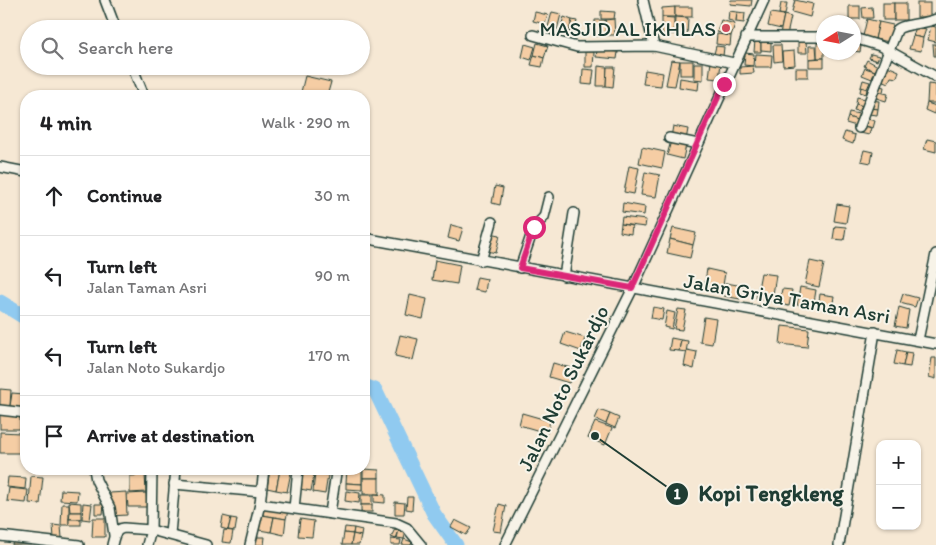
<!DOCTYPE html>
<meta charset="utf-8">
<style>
:root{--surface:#fff;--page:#f6f6f6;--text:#202124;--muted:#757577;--line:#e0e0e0}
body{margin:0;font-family:Itim,sans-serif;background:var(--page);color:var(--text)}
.controls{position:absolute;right:15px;bottom:15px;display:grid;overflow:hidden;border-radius:10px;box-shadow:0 1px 4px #0004}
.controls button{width:45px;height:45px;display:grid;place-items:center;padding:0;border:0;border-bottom:1px solid var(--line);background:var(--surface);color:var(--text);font:25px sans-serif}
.compass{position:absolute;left:816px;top:15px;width:45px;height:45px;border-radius:50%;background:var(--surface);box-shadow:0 1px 4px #0004;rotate:259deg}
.stop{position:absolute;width:15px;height:15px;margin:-11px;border:4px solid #db2777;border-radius:50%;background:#fff}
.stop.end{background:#db2777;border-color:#fff;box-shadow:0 1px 5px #0008}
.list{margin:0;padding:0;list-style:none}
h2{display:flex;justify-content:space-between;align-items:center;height:65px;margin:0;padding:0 20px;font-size:21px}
h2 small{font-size:16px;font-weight:400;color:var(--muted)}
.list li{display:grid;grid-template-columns:32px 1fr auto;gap:15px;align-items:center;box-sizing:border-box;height:80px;padding:0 20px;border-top:1px solid var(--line)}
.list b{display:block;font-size:19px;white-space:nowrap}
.list p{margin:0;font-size:16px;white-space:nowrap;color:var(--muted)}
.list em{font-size:16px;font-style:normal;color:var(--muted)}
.icon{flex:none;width:28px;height:28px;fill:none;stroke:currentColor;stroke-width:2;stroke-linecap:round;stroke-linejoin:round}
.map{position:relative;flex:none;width:936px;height:545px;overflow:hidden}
.search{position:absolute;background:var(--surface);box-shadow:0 1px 4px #0004;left:20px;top:20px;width:350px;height:55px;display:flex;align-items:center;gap:12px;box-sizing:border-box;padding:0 18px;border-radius:28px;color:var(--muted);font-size:19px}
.panel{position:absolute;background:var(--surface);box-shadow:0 1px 4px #0004;left:20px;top:90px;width:350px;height:385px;border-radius:20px}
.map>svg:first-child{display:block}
</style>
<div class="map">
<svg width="936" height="545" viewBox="0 0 936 545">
<rect width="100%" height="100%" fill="#f6e8d4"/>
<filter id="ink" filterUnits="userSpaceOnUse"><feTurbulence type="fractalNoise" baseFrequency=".02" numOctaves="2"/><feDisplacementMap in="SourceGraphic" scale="10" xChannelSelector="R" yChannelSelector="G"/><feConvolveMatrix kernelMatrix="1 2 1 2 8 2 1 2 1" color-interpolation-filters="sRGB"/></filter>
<g filter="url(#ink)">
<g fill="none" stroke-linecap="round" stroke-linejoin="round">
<g stroke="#90caf0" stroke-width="15">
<polyline points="0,302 26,318"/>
<polyline points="364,386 375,390 434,514 456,545"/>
</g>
</g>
<g fill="#f5cda4" stroke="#1f3d34">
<polygon points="731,0 752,0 751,6 730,4"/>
<polygon points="795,0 813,4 810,17 792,12"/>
<polygon points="781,3 787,3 785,15 779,14"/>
<rect x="883" y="3" width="11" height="17"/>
<rect x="894" y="3" width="12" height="17"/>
<rect x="917" y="3" width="13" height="14"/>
<rect x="849" y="6" width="11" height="13"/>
<polygon points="675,7 675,17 662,17 662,8"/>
<rect x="675" y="7" width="17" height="10"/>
<polygon points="872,7 873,18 863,18 862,8"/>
<polygon points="601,11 615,12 614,19 601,19"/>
<polygon points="729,11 737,12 736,22 728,20"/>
<polygon points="535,12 548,15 545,24 533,21"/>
<polygon points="552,12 561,14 557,30 548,27"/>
<polygon points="737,12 745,13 744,23 736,22"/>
<polygon points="771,13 784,15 781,29 768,26"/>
<polygon points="784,15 791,17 787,35 780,34"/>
<polygon points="564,17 572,20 569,32 560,29"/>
<polygon points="662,17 674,18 674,34 662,34"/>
<polygon points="675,17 688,18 687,35 674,34"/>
<polygon points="614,19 615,35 606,35 605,20"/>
<polygon points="867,19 879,22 875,39 863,36"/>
<polygon points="572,20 577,21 574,33 569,32"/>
<polygon points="595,20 605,20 606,35 595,36"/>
<polygon points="721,20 735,24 731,36 717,32"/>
<polygon points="879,22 893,25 889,42 875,39"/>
<polygon points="931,26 936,27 936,42 928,40"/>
<polygon points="916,27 926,29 923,38 913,36"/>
<polygon points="546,28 561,34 558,42 543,36"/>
<polygon points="717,34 731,36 730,46 716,44"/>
<polygon points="913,36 923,38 921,51 909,49"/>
<polygon points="755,40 761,41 761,52 754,52"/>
<polygon points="761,41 771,41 771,51 761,50"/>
<polygon points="798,41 806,41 807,53 798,53"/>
<polygon points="537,43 548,46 544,58 534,55"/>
<rect x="817" y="43" width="7" height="15"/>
<polygon points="525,44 535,47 531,60 522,57"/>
<polygon points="933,44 936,44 936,56 934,56"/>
<polygon points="773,45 781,45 782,61 774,62"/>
<polygon points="855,45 861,46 860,52 854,51"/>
<polygon points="716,46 724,47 723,56 714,54"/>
<polygon points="809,46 816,46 817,58 809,59"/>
<polygon points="597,50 618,52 617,59 596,57"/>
<polygon points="794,51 795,65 783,66 782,52"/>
<polygon points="585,52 594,52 593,67 585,67"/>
<polygon points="745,53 754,54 753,66 744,65"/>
<polygon points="756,54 772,55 771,67 755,67"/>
<polygon points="871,54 879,56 877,61 869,58"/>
<polygon points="534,55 544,58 542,67 531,65"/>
<polygon points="824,58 824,67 809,67 809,59"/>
<polygon points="671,60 680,61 675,86 666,85"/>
<polygon points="867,60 878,66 875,71 864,66"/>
<rect x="680" y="61" width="13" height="14"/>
<polygon points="711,61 721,63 719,79 709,78"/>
<polygon points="694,63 703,63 703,80 694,79"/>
<polygon points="885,65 899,71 897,78 891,77 888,83 879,79"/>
<polygon points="598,66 607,67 606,86 597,86"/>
<polygon points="753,66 754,73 740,74 740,67"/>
<polygon points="607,67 615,67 613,87 606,86"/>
<rect x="796" y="68" width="12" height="9"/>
<polygon points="865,68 875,71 872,79 862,75"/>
<polygon points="583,69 594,70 592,85 582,84"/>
<polygon points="645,70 663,73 661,86 643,84"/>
<polygon points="305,76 331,82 327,96 300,96"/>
<polygon points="680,78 699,81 698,90 679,87"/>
<polygon points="863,80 870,82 867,89 861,87"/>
<polygon points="928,84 936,85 936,103 927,103"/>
<polygon points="876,85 884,87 883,92 875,91"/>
<polygon points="861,87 867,89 866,94 860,92"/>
<polygon points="875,91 888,94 886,101 873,97"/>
<polygon points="857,97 865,99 863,106 856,104"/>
<polygon points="870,100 879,101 878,109 869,108"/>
<polygon points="927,103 936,106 934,114 925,110"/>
<polygon points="856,104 863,106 862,112 854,110"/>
<polygon points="869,108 878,109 877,115 868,114"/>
<polygon points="849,112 859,114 857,120 848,117"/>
<polygon points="848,117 857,120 856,126 846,123"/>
<polygon points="864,118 875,121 873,128 862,125"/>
<polygon points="862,125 871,128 869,135 860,133"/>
<polygon points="673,126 688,129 686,140 671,137"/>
<polygon points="845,132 855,135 853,144 842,140"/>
<polygon points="927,139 936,141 936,152 924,149"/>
<polygon points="671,141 686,145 683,159 667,155"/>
<polygon points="642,147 665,152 662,168 639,163"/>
<polygon points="864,150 873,152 871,163 861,161"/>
<polygon points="629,166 639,168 634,194 624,192"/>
<polygon points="645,172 660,175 656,197 641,195"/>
<polygon points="495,186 503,188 500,205 492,203"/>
<polygon points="623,203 645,207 644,215 622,212"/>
<polygon points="837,204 849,206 846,223 834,221"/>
<polygon points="622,217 646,220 645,227 621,224"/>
<polygon points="621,224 632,226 631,234 620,232"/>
<polygon points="451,225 463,228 459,241 448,238"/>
<polygon points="835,226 846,227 844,240 833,239"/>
<polygon points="673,228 696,233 693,245 670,239"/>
<polygon points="490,233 500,235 496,253 487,251"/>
<polygon points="670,239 693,245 690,258 667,253"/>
<polygon points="435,260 460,265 457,284 432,280"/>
<polygon points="810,261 824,264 819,287 805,284"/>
<polygon points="707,269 725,273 722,291 704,288"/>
<polygon points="761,273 776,275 772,301 756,299"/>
<polygon points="477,277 487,279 485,292 474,290"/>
<polygon points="726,283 743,286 740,299 724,296"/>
<polygon points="800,287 816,290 813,308 797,305"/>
<polygon points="782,289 792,290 789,306 779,304"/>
<polygon points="820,294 834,296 832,310 818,308"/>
<polygon points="903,294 918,298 915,307 900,303"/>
<polygon points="410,295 427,299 423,319 406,315"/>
<polygon points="653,307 664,309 662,320 651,318"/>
<polygon points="899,307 909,310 906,328 895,326"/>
<polygon points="678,309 686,310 682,330 674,329"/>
<polygon points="667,311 675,313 672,329 664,327"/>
<polygon points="704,317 716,319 712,344 700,342"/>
<polygon points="782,326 809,329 807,347 780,344"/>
<polygon points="565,332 585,338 581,351 561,344"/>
<polygon points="400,335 418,339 413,360 395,356"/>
<polygon points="671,338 681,340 679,351 669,350"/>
<polygon points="681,340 688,341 686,352 679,351"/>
<polygon points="687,350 697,352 694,369 684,366"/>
<polygon points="897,350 906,352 903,366 894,364"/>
<polygon points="906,352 912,353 910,367 903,366"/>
<polygon points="932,358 936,358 936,379 929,377"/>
<polygon points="553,363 574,369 569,383 549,377"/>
<polygon points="0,389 11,390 10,406 0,406"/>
<polygon points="12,393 24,394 22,408 10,406"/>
<polygon points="24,394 26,394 26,408 22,408"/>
<polygon points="599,410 610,414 606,424 595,419"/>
<polygon points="522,413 550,421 547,433 519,425"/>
<polygon points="610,414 619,418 615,428 606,424"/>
<rect x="0" y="415" width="20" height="14"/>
<polygon points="595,422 612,428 605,445 588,438"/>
<polygon points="0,432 20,433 20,453 0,453"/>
<polygon points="26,432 26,449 21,449 20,433"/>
<polygon points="270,469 280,470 276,490 267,488"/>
<polygon points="347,469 362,470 362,484 346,483"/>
<polygon points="363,469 379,470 379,478 363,478"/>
<polygon points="280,470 291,472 287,492 276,490"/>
<polygon points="303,472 314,475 311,491 300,489"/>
<polygon points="315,473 328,475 325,494 313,492"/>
<polygon points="145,475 146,492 130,493 130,476"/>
<polygon points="31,476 43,477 40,504 29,503"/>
<polygon points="8,477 26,478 25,489 7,487"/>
<rect x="363" y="478" width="16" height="16"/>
<polygon points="346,483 362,484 362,490 346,489"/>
<polygon points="9,488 28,490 26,503 7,501"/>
<polygon points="61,490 78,491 77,501 60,500"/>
<polygon points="346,491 360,493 359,503 345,501"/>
<polygon points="126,492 127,515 111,516 110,493"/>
<polygon points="146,493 147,507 128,507 127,494"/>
<polygon points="374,494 385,495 385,503 374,502"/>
<rect x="361" y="495" width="11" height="10"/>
<polygon points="407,497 413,497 412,510 406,509"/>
<polygon points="69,502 81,503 81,512 70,512"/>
<polygon points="395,502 405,503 404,514 395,514"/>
<polygon points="83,503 92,504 90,520 82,519"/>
<polygon points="62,504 69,504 69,525 61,525"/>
<polygon points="95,504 104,504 103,514 95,514"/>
<polygon points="499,504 506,506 501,532 493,531"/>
<rect x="361" y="505" width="11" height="7"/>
<polygon points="263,507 288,511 286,519 262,515"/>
<polygon points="70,512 81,512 81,519 69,519"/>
<polygon points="262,515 274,517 271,532 259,530"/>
<polygon points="223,516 231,518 228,530 221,528"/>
<polygon points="274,517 286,519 284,535 271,532"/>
<polygon points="93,518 105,518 105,537 92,537"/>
<polygon points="231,518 237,519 235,531 228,530"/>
<rect x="69" y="519" width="12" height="6"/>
<polygon points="300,519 314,521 312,537 298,536"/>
<polygon points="455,520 471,528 466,535 451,527"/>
<polygon points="53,525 61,526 62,538 54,538"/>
<polygon points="345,527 354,528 353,534 344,533"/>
<polygon points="354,528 362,530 361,536 353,534"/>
<polygon points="395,529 399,530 396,539 391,537"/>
<polygon points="224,530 233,531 231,543 222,542"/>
<polygon points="399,530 406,532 404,539 397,538"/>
<polygon points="344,533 353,534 351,545 342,545"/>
<polygon points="353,534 361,536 359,545 351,545"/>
<polygon points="256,537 265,537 264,545 255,545"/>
<polygon points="391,539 401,540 400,545 391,545"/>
<polygon points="404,539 412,542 411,545 402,545"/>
<polygon points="13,540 32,544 32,545 12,545"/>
</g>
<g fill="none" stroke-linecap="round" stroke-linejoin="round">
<g stroke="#1f3d34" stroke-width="12">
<g id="minor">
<polyline points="105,0 116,29"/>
<polyline points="643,0 654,46"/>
<polyline points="533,35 577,47 654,46 734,63"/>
<polyline points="746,37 824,37"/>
<polyline points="854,38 880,46 936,77"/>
<polyline points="132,66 144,96"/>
<path d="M859,128L897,30C902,24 925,24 936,19"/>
<polyline points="669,138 698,144"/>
<polyline points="0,167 26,172"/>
<polyline points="364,238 936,344"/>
<polyline points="481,261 492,222"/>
<polyline points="520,268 534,227 544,217 549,197"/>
<polyline points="564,276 574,213"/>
<polyline points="918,340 936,254"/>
<polyline points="0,410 26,413"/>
<polyline points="94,469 96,480 110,508 114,535"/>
<polyline points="152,469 151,530 206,545"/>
<polyline points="174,484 261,492"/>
<polyline points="260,504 396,523 407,528 421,545"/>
<polyline points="294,508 298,470"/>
<polyline points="330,513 336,473"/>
<polyline points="170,534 176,469"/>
<polyline points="0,536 79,545"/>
<path d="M112,545C114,537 115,529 124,528L151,530L147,545"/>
<polyline points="250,545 260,504 264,469"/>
<polyline points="505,545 633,288 764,0"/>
<polyline points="839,545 875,332"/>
</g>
</g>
<use href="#minor" stroke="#f7f3e8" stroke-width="9"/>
</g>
</g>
<g fill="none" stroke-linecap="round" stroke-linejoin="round" filter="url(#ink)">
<polyline stroke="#db2777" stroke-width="6" points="534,227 520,268 632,288 724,84"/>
</g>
<circle fill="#d1495b" stroke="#f7f3e8" stroke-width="2" cx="726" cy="28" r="5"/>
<g text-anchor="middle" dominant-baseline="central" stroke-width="4" stroke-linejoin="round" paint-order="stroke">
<g font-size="21" fill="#1f3d34" stroke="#f7f3e8" text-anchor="end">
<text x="716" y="28">MASJID AL IKHLAS</text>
</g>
<g font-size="21" fill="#1f3d34" stroke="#f7f3e8">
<text transform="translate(787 298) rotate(10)">Jalan Griya Taman Asri</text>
<text transform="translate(563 388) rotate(-64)">Jalan Noto Sukardjo</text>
</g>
</g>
<path fill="none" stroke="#1f3d34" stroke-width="2" d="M595 436L677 494"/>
<g fill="#1f3d34" stroke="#f7f3e8" stroke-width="2">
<circle cx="595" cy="436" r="5"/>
<circle cx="677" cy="494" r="12"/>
</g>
<g font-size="15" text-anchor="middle" font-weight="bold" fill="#fff">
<text x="677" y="499">1</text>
</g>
<g font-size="22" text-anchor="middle" font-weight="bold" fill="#1f3d34" stroke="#f7f3e8" stroke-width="4" stroke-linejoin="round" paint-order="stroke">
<text x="771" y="501">Kopi Tengkleng</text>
</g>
</svg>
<div class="controls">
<button>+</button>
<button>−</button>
</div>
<svg class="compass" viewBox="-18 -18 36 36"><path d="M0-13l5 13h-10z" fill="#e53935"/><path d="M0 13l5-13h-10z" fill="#757577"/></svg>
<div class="stop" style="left:534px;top:227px"></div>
<div class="stop end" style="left:724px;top:84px"></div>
<div class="search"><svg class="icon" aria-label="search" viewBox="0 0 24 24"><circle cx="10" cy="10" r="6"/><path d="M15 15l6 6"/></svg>Search here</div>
<section class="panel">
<h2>4 min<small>Walk · 290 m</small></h2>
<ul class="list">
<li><svg class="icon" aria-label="ahead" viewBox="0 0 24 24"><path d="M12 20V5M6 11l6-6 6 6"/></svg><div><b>Continue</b></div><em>30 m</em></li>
<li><svg class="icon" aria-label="left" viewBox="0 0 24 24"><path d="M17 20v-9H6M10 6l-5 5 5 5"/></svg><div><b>Turn left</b><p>Jalan Taman Asri</p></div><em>90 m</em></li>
<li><svg class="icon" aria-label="left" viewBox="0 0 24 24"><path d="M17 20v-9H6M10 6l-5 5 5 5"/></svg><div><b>Turn left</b><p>Jalan Noto Sukardjo</p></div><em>170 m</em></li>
<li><svg class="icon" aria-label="arrive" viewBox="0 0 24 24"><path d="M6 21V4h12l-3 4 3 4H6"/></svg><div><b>Arrive at destination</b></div></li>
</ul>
</section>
</div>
